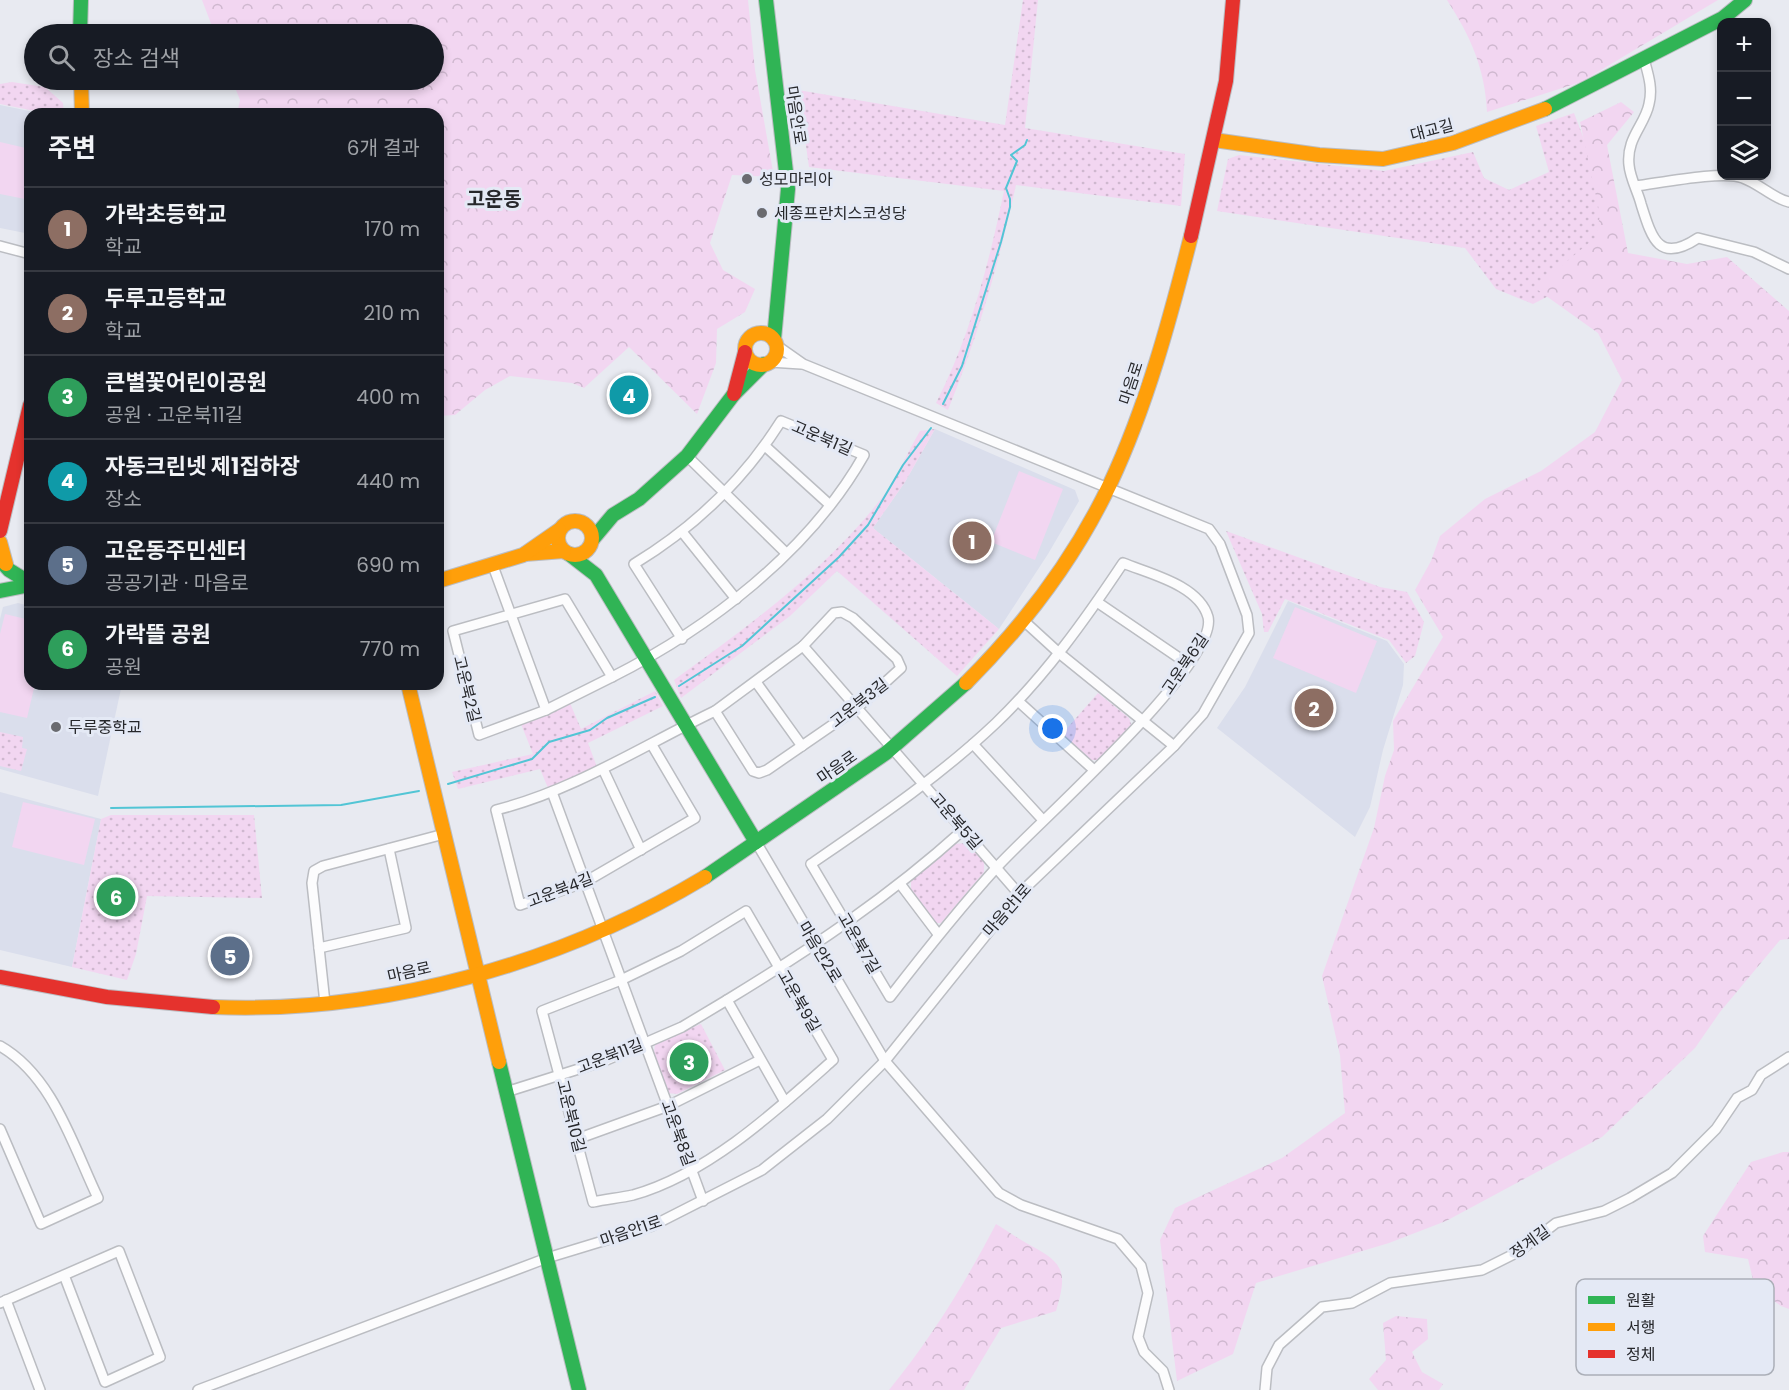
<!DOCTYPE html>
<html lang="ko">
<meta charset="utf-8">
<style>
:root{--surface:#171b24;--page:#242831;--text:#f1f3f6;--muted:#9ea1a6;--line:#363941;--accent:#6a6b70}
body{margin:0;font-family:Poppins,"Noto Sans KR",sans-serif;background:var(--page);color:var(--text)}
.controls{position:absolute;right:18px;top:18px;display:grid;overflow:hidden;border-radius:12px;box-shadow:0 3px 9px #0003}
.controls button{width:54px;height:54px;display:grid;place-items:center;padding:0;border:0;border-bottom:2px solid var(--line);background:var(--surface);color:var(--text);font:30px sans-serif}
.you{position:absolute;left:1053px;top:729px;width:21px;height:21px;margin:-15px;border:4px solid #fff;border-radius:50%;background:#1a73e8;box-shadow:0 0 0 9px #1a73e833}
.badge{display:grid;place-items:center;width:39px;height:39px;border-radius:50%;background:var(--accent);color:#fff;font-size:20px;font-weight:700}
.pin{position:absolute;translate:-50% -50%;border:3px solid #fff;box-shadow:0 2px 6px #0006}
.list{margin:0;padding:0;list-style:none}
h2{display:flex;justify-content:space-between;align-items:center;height:78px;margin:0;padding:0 24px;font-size:26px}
h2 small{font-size:20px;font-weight:400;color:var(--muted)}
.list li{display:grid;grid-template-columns:39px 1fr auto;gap:18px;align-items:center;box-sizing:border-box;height:84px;padding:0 24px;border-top:2px solid var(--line)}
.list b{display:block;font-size:22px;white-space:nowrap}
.list p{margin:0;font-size:20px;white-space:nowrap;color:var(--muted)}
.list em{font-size:20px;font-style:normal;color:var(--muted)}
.icon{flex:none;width:33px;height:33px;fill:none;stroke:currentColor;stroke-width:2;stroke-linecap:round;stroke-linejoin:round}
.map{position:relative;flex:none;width:1789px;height:1390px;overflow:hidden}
.search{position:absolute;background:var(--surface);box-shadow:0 3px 9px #0003;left:24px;top:24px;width:420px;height:66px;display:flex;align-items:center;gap:15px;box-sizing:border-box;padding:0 21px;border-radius:33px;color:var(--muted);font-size:22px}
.panel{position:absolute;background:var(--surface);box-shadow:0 3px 9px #0003;left:24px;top:108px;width:420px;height:582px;border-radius:18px}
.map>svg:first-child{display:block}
</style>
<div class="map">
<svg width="1789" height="1390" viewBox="0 0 1789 1390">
<defs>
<pattern id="green-dots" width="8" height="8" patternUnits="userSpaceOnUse" patternTransform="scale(1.5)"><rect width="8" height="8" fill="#f2d6f1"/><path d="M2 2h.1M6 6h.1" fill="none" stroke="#cfb8cf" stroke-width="1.8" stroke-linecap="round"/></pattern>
<pattern id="forest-crowns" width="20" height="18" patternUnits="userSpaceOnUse" patternTransform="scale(1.5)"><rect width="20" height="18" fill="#f2d6f1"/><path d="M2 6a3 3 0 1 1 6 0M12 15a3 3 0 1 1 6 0" fill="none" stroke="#cfb8cf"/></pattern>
</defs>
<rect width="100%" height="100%" fill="#e8eaf1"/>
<g fill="#dadeec">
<polygon points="0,105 44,114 30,114 30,234 0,228"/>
<polygon points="935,429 1075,490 1079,501 1048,554 999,629 873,528 905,482"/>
<polygon points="1288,601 1387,641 1404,664 1403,685 1383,750 1370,807 1355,837 1217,728 1245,687"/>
<polygon points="18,603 30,606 30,684 122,684 98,796 0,769 0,619 3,607"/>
<polygon points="0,792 101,819 72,967 0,950"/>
</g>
<g fill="url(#green-dots)">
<path d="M1023,0H1038L1025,128L1185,154L1181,206L1016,185C999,263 978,336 948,410L936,403C970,337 989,263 1004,191L809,167L798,90L1005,125Z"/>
<polygon points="12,82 45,87 63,103 64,114 50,114 0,104 0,84"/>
<polygon points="1574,113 1605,194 1610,240 1570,285 1533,304 1496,289 1465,248 1217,211 1228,159 1239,155 1384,171 1473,152 1484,178 1509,190 1549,172 1536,126"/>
<path d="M935,429L905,482L873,528L999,629L957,676L837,571L790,616L681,698L674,680C749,625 827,570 884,495C898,476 908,451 920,431Z"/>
<polygon points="1226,531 1380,587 1407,592 1424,622 1415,656 1406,663 1389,640 1285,599 1268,632 1264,632 1262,614"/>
<polygon points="655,691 663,706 588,743 597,767 548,788 540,769 458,789 452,772 533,754 521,724 570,703 581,729"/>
<polygon points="1098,693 1129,718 1132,727 1098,760 1089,760 1062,734"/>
<polygon points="0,732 23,737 22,748 27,749 21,771 0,766"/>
<polygon points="111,815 254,815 262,898 147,896 136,954 127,980 72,967 101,819"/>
<polygon points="966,843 984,862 984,872 941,923 935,923 911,890 911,881 954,844"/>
<polygon points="701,1024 725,1070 677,1094 667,1093 654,1054 655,1043"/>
</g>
<g fill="url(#forest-crowns)">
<polygon points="202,0 748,0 755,70 774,177 732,175 710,243 723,270 755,289 745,312 717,329 716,363 697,414 629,347 584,388 572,383 510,376 485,390 455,415 438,416 438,114 237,114 240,100 232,80 434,80 434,34 215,34"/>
<path d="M1447,0H1718L1581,82L1487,112C1485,69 1471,37 1447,0Z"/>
<polygon points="1621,102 1634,112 1607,145 1628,253 1687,264 1727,257 1789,311 1789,939 1780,940 1720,1012 1695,1048 1602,1137 1446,1221 1389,1243 1256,1283 1233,1354 1177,1381 1160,1240 1175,1208 1282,1158 1345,1113 1340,1055 1322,976 1374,828 1385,776 1394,750 1393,721 1443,637 1415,590 1431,561 1440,536 1485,499 1541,471 1595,432 1622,380 1598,333 1535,288 1596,237 1600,215 1580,122"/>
<polygon points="1783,1152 1789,1152 1789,1309 1781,1306 1755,1288 1748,1259 1705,1252 1703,1236 1751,1162"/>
<path d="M996,1224C1006,1230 1017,1238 1028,1244C1064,1263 1068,1271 1056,1311L1001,1328L964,1390H889C932,1337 964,1285 996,1224Z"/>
<polygon points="1396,1316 1427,1319 1428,1339 1412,1352 1422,1372 1443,1384 1439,1390 1378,1390 1369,1379 1386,1360 1383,1323"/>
</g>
<g fill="#f2d6f1">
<polygon points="0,142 30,149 30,200 0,194"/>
<polygon points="1019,471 1063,489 1035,560 991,542"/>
<polygon points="1295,607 1377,641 1356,693 1273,658"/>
<polygon points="5,614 30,620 30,684 35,684 27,718 0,712 0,634"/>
<polygon points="23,802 95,819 84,865 12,847"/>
</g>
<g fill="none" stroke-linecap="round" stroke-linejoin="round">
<g stroke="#52c5d5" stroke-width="2">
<polyline points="943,404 962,366 1001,242 1010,207 1010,199 1006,188 1017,161 1011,155 1025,145 1027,140"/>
<polyline points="679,686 742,646 839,557 868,525 903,465 931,428"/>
<polyline points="448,784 532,759 549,742 590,730 607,718 655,697"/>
<polyline points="111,808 341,805 419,791"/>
</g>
<g stroke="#bbbdc2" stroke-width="12">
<g id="street">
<path d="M1644,59C1648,74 1653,88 1649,104C1645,125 1626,138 1629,165C1630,178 1638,192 1641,204C1652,239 1659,264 1698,238L1754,252L1789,269"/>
<path d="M1636,186C1660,183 1723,170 1743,178C1760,184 1772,198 1789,202"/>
<polyline points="0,246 30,254"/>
<polyline points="770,362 801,364"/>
<polyline points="765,446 830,505"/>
<polyline points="687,456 786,553"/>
<polyline points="683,533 736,599"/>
<path d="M1123,563C1150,574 1199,585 1208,617C1220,663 1032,828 997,867C959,909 924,953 890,997L811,864C875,820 939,777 996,723C1045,676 1085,620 1123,563Z"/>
<polyline points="493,566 546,710"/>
<polygon points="565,599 612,677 546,710 479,735 453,631"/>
<polyline points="1097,602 1188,664"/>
<polygon points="842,612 853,618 897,659 901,668 857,708 767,770 759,773 753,771 715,711 803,646 834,613"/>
<polyline points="1024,621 1059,653 1174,746"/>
<polyline points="803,646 1019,894"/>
<path d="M612,677C709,628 809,552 864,455L781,421C743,481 695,527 634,564L682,639"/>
<polyline points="756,682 802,746"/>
<polyline points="1018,701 1094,770"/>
<polyline points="973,744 1042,819"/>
<path d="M652,745L695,818L585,882L520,905L496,810C575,790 642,746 715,711"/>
<polyline points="603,769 641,850"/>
<polyline points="552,792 703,1201"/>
<polyline points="756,842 885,1061 999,1193 1021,1205 1118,1239 1141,1266 1148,1293 1138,1337 1144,1352 1163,1371 1169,1390"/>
<polyline points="901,885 938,934"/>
<path d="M746,911L833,1060C777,1110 708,1174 633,1195C620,1198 606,1199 593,1202L542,1011L621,980L681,951Z"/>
<polyline points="319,948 406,928 389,849"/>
<path d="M727,1000C811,949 890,896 963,830"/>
<polyline points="325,1003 312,883 314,871 323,866 444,834"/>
<path d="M0,1046C53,1076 73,1146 98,1198L41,1224L0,1129"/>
<polyline points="506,1092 604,1061 682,1027 727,1000 785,1102"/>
<polyline points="577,1139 668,1106 760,1060"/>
<polyline points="6,1300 40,1390"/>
<polyline points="0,1303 119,1251 160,1357 105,1382 64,1275"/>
<polyline points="198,1390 547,1258 652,1226 762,1170 827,1119 885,1061 1019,894 1174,746 1203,714 1249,633 1247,615 1220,544 1209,529 803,364 776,345"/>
<polyline points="1265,1390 1267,1368 1279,1345 1322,1307 1352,1303 1390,1283 1482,1270 1518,1252 1556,1223 1604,1211 1630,1198 1672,1173 1716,1129 1737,1098 1752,1090 1761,1075 1789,1057"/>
</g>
</g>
<g stroke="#bbbdc2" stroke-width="16">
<g id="fast">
<polyline points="766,0 788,189 774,339"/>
<polyline points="80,34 81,0"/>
<polyline points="1545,109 1723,18 1745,0"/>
<polyline points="592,540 613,515 639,499 687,456 734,394 764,364"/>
<polyline points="569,554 596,575 756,842"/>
<polyline points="0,560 9,570 30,583"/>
<polyline points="0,591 30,585"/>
<polyline points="705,877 886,753 966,683"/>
<polyline points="499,1062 579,1390"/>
</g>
</g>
<g stroke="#bbbdc2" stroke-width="16">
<g id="slow">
<polyline points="81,80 82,114"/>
<polyline points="1214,140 1319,155 1383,159 1453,143 1545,109"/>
<circle cx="761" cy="349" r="16"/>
<circle cx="575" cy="538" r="17"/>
<polyline points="0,542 6,564"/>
<polyline points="525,554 564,551"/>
<polyline points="438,581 523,555 559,530"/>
<path d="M966,683C1024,625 1075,558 1110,484C1147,405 1170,319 1191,236"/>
<polyline points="408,684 499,1062"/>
<path d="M213,1007C382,1014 560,964 705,877"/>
</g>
</g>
<g stroke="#bbbdc2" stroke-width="16">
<g id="jam">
<polyline points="1191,236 1226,81 1233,0"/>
<polyline points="734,394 745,352"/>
<polyline points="0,531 30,405"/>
<polyline points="0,977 107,997 213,1007"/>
</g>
</g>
<use href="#street" stroke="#fcfcfd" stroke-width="9"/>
<use href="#fast" stroke="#30b455" stroke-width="14"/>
<use href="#slow" stroke="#ff9f0a" stroke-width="14"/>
<use href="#jam" stroke="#e5322d" stroke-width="14"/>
</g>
<g fill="#6a6b70" stroke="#e4e9f5" stroke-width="2">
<circle cx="747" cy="179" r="6"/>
<circle cx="762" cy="213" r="6"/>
<circle cx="56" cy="727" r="6"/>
</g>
<g text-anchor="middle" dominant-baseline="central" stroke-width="6" stroke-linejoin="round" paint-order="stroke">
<g font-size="16" fill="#26272b" stroke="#e4e9f5">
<text transform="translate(796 115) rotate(81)">마음안로</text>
<text transform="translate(1432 130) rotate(-15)">대교길</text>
<text transform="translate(1131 383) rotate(-72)">마음로</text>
<text transform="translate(822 438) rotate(23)">고운북1길</text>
<text transform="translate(1185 664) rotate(-56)">고운북6길</text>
<text transform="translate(467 689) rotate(76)">고운북2길</text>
<text transform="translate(859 703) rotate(-38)">고운북3길</text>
<text transform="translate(837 767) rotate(-35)">마음로</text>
<text transform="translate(956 821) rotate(49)">고운북5길</text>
<text transform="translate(560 890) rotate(-21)">고운북4길</text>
<text transform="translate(1007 910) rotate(-49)">마음안1로</text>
<text transform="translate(859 943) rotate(60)">고운북7길</text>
<text transform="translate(820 952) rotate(59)">마음안2로</text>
<text transform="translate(409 972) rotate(-13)">마음로</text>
<text transform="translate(799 1001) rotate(60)">고운북9길</text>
<text transform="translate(610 1056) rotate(-21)">고운북11길</text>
<text transform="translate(571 1116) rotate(76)">고운북10길</text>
<text transform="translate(678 1133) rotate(70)">고운북8길</text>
<text transform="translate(631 1231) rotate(-19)">마음안1로</text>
<text transform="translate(1530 1242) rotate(-36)">정계길</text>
</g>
<g font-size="16" fill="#26272b" stroke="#e4e9f5" text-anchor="start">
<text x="759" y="179">성모마리아</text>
<text x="774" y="213">세종프란치스코성당</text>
<text x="68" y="727">두루중학교</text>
</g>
<g font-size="20" font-weight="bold" fill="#26272b" stroke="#e4e9f5">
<text x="494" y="199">고운동</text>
</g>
</g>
<rect x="1576" y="1279" width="198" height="96" rx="9" fill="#e4e9f5" stroke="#abafb8" stroke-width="1.5"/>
<rect x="1588" y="1296" width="27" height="8" fill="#30b455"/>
<rect x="1588" y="1323" width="27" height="8" fill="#ff9f0a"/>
<rect x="1588" y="1350" width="27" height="8" fill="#e5322d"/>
<g font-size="16" fill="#26272b">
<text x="1626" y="1306">원활</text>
<text x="1626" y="1333">서행</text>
<text x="1626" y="1360">정체</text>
</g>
</svg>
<div class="controls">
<button>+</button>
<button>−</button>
<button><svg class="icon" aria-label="layers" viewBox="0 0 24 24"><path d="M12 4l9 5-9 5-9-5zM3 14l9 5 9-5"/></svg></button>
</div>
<div class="you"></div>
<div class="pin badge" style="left:972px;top:541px;background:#8d6e63">1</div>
<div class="pin badge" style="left:1314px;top:708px;background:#8d6e63">2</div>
<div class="pin badge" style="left:689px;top:1062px;background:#2e9e5b">3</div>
<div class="pin badge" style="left:629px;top:395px;background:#0f9aa8">4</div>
<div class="pin badge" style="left:230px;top:956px;background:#5c6f8a">5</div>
<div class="pin badge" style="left:116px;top:897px;background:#2e9e5b">6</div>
<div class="search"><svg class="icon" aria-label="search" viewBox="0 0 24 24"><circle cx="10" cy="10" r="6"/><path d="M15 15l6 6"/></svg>장소 검색</div>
<section class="panel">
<h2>주변<small>6개 결과</small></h2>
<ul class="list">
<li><span class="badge" style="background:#8d6e63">1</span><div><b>가락초등학교</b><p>학교</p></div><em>170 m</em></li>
<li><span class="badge" style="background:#8d6e63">2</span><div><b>두루고등학교</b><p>학교</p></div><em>210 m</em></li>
<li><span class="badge" style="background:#2e9e5b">3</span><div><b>큰별꽃어린이공원</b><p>공원 · 고운북11길</p></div><em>400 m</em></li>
<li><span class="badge" style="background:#0f9aa8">4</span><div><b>자동크린넷 제1집하장</b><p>장소</p></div><em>440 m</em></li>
<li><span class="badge" style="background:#5c6f8a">5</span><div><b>고운동주민센터</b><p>공공기관 · 마음로</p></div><em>690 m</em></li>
<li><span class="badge" style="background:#2e9e5b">6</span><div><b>가락뜰 공원</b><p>공원</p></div><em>770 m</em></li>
</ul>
</section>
</div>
